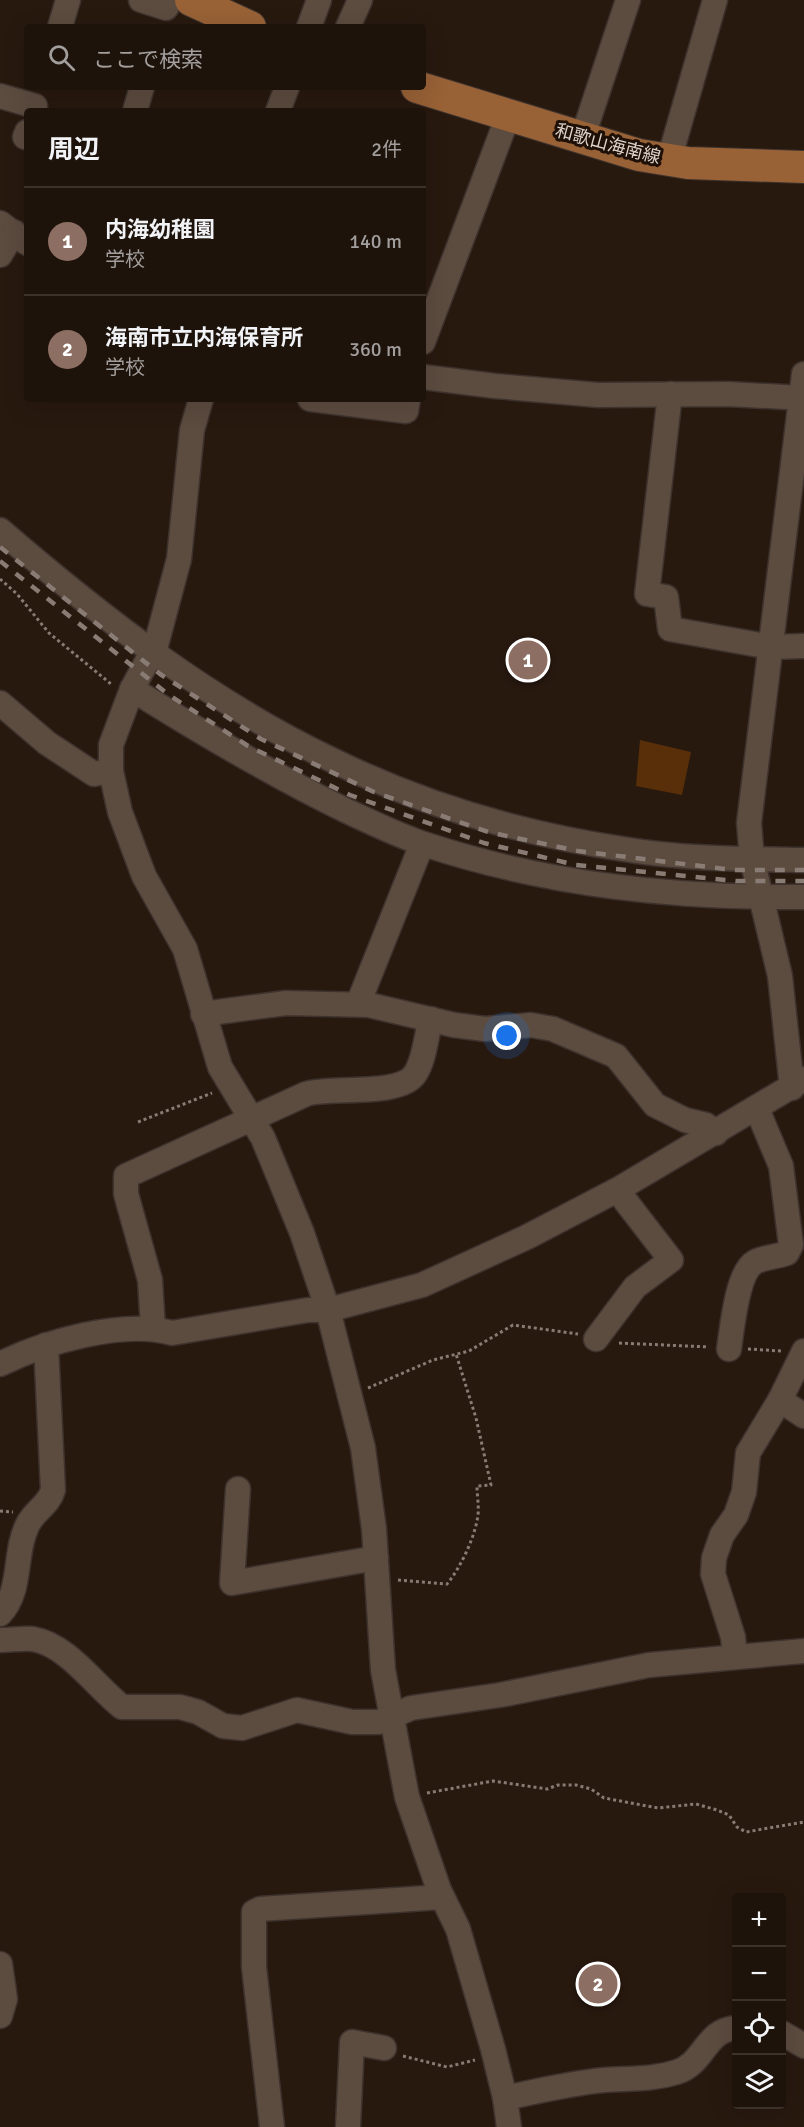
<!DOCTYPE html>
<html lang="ja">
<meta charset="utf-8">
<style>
:root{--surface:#1e130b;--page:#261c14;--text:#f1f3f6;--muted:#a19e9d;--line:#3c322c;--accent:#0f766e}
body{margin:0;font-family:Signika,"Noto Sans JP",sans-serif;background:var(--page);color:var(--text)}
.controls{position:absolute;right:18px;bottom:18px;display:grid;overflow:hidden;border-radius:6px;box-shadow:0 6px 24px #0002}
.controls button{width:54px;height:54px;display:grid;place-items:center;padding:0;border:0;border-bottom:2px solid var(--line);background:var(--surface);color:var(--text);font:30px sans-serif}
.you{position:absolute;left:507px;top:1036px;width:21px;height:21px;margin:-15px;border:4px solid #fff;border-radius:50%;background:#1a73e8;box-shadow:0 0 0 9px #1a73e833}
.badge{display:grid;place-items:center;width:39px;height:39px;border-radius:50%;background:var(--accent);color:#fff;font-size:20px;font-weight:700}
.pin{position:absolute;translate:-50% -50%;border:3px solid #fff;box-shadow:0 2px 6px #0006}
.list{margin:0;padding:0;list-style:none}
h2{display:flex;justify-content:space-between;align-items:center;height:78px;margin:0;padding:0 24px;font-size:26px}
h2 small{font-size:20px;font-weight:400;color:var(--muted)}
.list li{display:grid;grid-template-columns:39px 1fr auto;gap:18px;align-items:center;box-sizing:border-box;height:108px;padding:0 24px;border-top:2px solid var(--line)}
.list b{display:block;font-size:22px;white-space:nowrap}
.list p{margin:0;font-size:20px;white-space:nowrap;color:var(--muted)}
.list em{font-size:20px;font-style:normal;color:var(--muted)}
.icon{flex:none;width:33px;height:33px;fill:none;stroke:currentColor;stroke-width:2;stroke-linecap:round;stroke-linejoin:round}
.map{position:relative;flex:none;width:804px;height:2127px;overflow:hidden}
.search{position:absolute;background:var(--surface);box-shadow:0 6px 24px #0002;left:24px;top:24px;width:402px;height:66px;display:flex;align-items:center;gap:15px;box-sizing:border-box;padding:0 21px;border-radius:6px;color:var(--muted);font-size:22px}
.panel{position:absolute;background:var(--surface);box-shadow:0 6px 24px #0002;left:24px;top:108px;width:402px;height:294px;border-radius:6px}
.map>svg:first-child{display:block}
</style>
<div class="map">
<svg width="804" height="2127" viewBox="0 0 804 2127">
<rect width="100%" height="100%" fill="#28190f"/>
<polygon fill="#592f0a" points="640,740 691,752 682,795 636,786"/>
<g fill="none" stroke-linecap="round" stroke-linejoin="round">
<g stroke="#3d322d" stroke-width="27">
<g id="minor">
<polyline points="141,0 166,8 171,0"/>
<polyline points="60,27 68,0"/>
<polyline points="309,27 319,0"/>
<polyline points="348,27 360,0"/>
<polyline points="0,96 35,106"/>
<polyline points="135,111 142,87"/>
<polyline points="278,111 287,87"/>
<polyline points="25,137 27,132"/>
<polyline points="582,139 628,0"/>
<polyline points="669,160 715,0"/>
<polyline points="0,223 27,243"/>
<polyline points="0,255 14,232"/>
<polyline points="423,342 508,116"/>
<polyline points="423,377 495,386 598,395 728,394 804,398"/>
<polyline points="670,394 647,594 666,597 670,629 771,647 804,646"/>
<polyline points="201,399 192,430 179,559 156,645 132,689 111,745 111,771 120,812 144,876 185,949 220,1067 263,1138 302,1233 328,1310 363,1448 374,1529 383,1670 407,1797 439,1890 458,1929 493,2049 505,2098 509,2127"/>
<polyline points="310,399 406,411 408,399"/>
<path d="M0,530C101,617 209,701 330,759C421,804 523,834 623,849C683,859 744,859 804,860"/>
<path d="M132,689C202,733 271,774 345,810C371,822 397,835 424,844C548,885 674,898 804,897"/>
<polyline points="0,703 47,743 94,774 111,771"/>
<polyline points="358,1004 422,844"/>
<polyline points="203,1014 286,1003 369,1005 454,1025 485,1029 531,1025 553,1029 616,1056 655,1105 685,1120 706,1125 716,1133"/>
<polyline points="792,1088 780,976 752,859 749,823 804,374"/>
<path d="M153,1328L150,1280L126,1194V1176L306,1094C331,1086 400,1097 415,1074C425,1059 426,1035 431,1019"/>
<polyline points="596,1339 635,1287 671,1260 617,1190"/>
<path d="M729,1349C732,1329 737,1272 755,1262C764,1257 777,1257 787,1253L791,1245L781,1166L757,1109"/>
<polyline points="804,1351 780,1400 804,1416"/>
<path d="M0,1364C45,1342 123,1319 172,1333L308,1310H328L422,1285L527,1237L617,1190L804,1079"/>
<polyline points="238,1489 232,1583 376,1558"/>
<path d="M0,1614C23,1590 13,1553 28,1524C35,1510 49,1505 53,1490L46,1345"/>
<path d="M0,1640C11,1640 23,1638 33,1639C68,1645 95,1686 122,1707H180L198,1712L223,1726L242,1728L297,1710L352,1722H379L411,1708L500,1695L649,1665L804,1651"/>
<polyline points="735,1657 733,1637 713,1574 714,1558 722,1535 736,1515 744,1492 748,1453 780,1400"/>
<polyline points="0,1964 5,1999 0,2016"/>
<polyline points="782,2033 804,2046"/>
<path d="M505,2098C538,2091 571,2083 604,2080C630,2078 652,2080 677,2072C705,2063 705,2030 736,2028"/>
<polyline points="272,2127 254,1967 254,1912 260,1909 442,1897"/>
<polyline points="348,2127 352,2042 384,2048"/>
</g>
</g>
<g stroke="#3d322d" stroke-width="34">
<g id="major">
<polyline points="191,0 250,27"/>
<polyline points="417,87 639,155 688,163 804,167"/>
</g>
</g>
<g stroke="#887b73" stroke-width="3" stroke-dasharray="3 3" stroke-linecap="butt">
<polyline points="0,579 17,594 49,633 111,684"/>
<polyline points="138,1122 212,1093"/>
<polyline points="619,1343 709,1347"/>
<polyline points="748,1349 781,1351"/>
<polyline points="368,1388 433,1360 469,1351 513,1325 578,1334"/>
<polyline points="0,1511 13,1512"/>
<path d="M398,1580L447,1584C461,1567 475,1537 478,1515C479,1505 477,1495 477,1486L491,1485L476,1418L456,1354"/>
<polyline points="427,1793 493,1781 547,1789 558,1785 576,1785 591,1789 604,1798 658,1808 696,1804 717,1810 729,1815 737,1827 746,1832 804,1822"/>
<polyline points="403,2056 447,2067 475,2060"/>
</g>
<use href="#minor" stroke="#5c4b3f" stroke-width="24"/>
<use href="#major" stroke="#986136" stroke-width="32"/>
<g stroke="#897c74" stroke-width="4.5" stroke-dasharray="10 10" stroke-linecap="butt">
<polyline points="0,547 160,674 261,739 374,792 488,832 578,851 733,870 804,870"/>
<polyline points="0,561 169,695 248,746 350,795 484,843 576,865 736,881 804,881"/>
</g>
</g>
<g text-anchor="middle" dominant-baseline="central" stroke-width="6" stroke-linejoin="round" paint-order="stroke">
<g font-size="18" fill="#ddd3cc" stroke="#1e1006">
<text transform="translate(608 144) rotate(15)">和歌山海南線</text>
</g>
</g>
</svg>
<div class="controls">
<button>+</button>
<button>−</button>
<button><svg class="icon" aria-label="locate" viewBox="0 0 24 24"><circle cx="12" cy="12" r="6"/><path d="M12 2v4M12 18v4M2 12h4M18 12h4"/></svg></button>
<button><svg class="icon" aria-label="layers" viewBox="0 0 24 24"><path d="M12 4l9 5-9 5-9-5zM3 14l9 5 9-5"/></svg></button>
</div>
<div class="you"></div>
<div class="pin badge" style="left:528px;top:660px;background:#8d6e63">1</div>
<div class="pin badge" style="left:598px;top:1984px;background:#8d6e63">2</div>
<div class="search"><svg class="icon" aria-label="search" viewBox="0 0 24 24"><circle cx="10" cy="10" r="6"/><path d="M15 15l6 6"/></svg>ここで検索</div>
<section class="panel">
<h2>周辺<small>2件</small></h2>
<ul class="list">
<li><span class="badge" style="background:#8d6e63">1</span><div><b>内海幼稚園</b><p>学校</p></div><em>140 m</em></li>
<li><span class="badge" style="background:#8d6e63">2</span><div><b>海南市立内海保育所</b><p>学校</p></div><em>360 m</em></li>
</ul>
</section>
</div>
